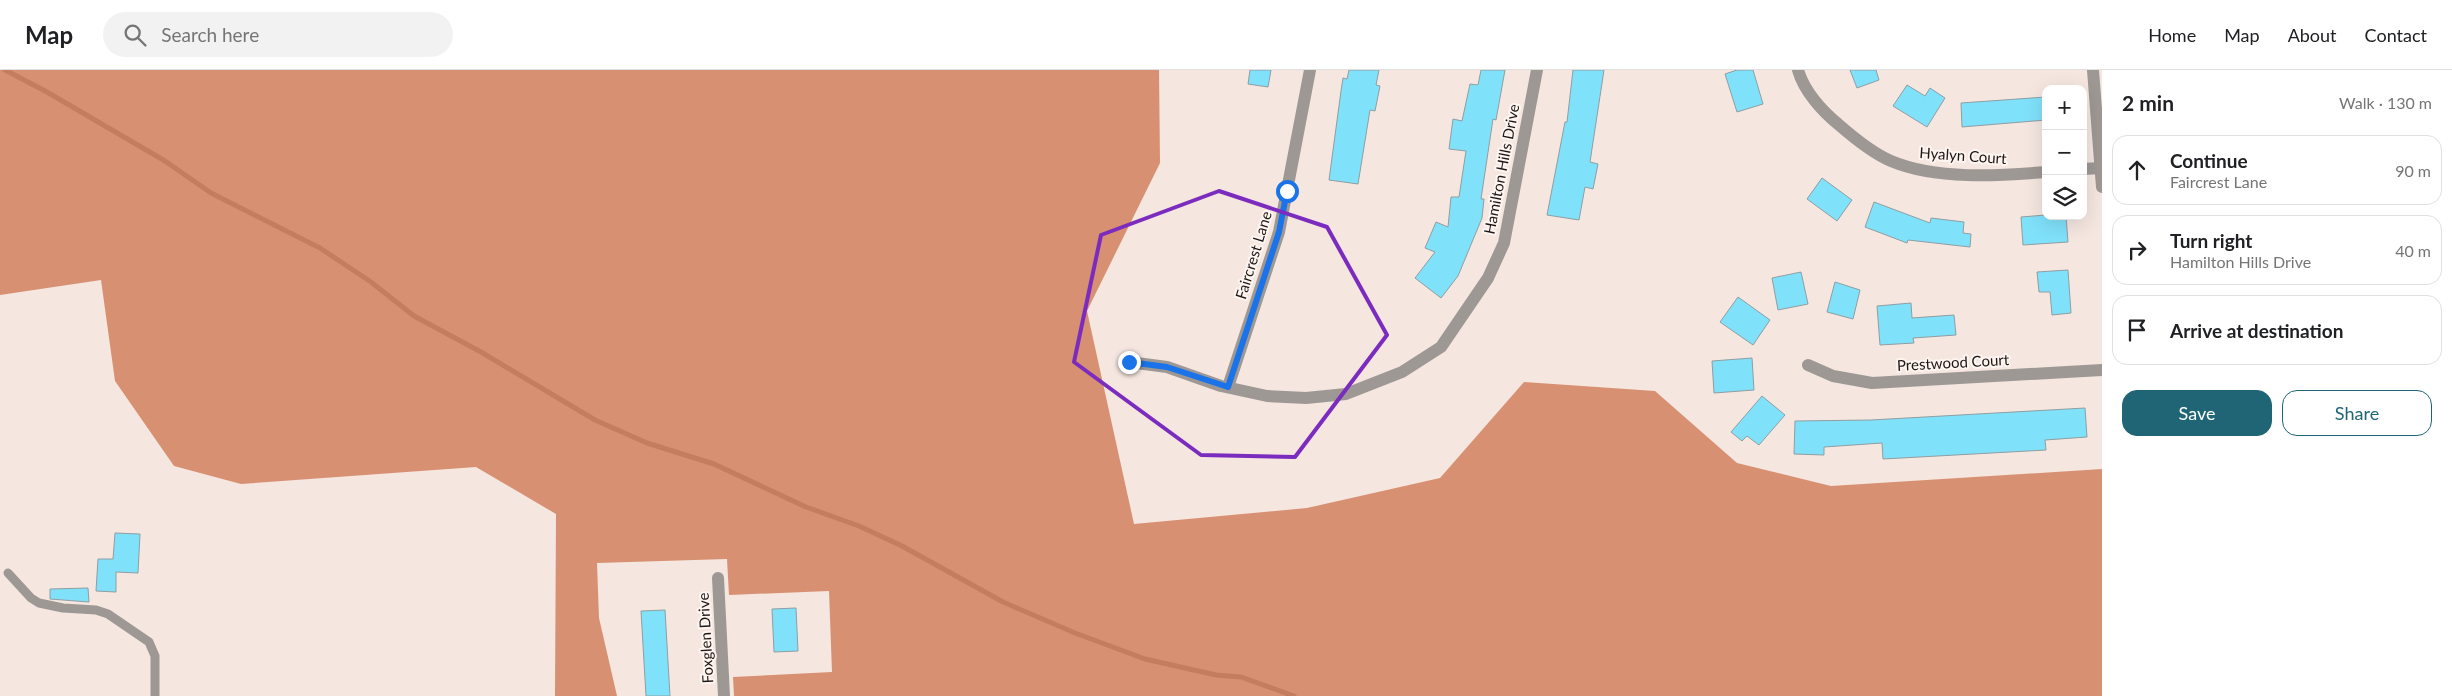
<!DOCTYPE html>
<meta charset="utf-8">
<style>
:root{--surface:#fff;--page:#f2f2f2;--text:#202124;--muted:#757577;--line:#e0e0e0;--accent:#1f6575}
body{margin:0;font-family:Lato,sans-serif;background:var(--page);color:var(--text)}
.controls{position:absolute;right:15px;top:15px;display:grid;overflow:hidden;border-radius:10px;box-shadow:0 5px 20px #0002}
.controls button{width:45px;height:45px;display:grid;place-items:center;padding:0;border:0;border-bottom:1px solid var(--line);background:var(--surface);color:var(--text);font:25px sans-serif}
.stop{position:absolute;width:15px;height:15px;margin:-11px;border:4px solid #1a73e8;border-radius:50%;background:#fff}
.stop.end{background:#1a73e8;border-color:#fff;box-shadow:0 1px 5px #0008}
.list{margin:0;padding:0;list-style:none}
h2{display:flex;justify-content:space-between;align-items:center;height:65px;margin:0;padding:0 20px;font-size:21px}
h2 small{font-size:16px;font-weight:400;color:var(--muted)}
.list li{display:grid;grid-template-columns:32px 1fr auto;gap:15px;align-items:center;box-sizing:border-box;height:70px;margin:0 10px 10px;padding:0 10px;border:1px solid var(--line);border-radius:15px}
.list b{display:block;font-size:19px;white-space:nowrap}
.list p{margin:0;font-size:16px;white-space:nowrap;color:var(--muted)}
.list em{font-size:16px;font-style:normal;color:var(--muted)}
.actions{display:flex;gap:10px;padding:15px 20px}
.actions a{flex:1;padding:11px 0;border:1px solid var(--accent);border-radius:15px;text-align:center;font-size:18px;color:var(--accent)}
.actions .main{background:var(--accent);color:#fff}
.icon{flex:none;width:28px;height:28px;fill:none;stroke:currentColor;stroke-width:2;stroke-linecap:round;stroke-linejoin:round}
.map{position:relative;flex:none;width:2102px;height:626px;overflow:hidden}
header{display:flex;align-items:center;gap:30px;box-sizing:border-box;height:70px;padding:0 25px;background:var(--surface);border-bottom:1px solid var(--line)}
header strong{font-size:24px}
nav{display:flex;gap:28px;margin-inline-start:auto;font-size:18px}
.search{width:350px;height:45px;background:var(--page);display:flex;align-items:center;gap:12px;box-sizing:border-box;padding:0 18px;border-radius:28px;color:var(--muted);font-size:19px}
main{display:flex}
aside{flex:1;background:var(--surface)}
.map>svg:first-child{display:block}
</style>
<header>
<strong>Map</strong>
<div class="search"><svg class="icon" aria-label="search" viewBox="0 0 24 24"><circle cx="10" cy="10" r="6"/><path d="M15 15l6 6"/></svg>Search here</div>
<nav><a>Home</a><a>Map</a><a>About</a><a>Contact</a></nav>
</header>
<main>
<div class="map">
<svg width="2102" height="626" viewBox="0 0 2102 626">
<rect width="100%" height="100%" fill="#f5e6e0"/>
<polygon fill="#d89072" points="0,0 1159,0 1160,93 1087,241 1134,454 1307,438 1440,408 1524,312 1655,321 1737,393 1831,416 2102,399 2102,626 734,626 733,607 832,602 829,521 729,525 727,489 597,493 599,548 617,626 555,626 556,444 476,397 241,414 174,396 115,311 101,210 0,225"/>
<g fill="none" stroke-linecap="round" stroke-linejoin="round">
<polyline stroke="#c47d5f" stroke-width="5" points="5,0 47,22 165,91 211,123 320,178 371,212 414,246 481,282 595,350 647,373 714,394 806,437 859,456 902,476 1003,532 1075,563 1145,589 1216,605 1241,607 1294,626"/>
</g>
<g fill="#80e1fa" stroke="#8f9ea2">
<polygon points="1250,0 1271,0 1268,17 1248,14"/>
<polygon points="1349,0 1379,0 1376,15 1380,16 1375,41 1370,40 1358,114 1329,110 1341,21 1343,8 1347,9"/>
<polygon points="1481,0 1505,0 1496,50 1493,49 1481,129 1484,129 1482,148 1458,206 1441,228 1415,208 1435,182 1425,178 1436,152 1448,157 1451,127 1459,127 1466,81 1449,79 1453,49 1462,51 1470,14 1478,15"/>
<polygon points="1573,0 1604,0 1590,92 1598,94 1593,119 1585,117 1579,150 1547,145 1565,52 1567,52"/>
<polygon points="1737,0 1753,0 1763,34 1737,42 1725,4"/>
<polygon points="1850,0 1876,0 1879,10 1857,18"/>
<polygon points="1907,15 1925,26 1930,18 1945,28 1927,57 1893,36"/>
<polygon points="2046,27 2046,50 1962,57 1961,33"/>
<polygon points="1822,108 1852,130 1837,151 1807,129"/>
<polygon points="1874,132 1930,153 1931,148 1964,152 1963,163 1971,164 1970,177 1908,170 1907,173 1865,157"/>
<polygon points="2046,145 2066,146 2068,172 2023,175 2021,147"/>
<polygon points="2068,200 2071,243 2052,245 2050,222 2039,222 2037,202"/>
<polygon points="1801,202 1808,234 1778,240 1772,208"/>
<polygon points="1835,212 1860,220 1853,249 1827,242"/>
<polygon points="1738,227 1770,250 1753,275 1720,252"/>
<polygon points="1911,233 1912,248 1954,245 1956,265 1913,268 1914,273 1880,275 1877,236"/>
<polygon points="1752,288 1754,320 1714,323 1712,291"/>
<polygon points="1762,326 1785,345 1759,375 1747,366 1742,371 1731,362"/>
<polygon points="2085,338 2087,367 2045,370 2046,380 1883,389 1882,373 1824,377 1824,385 1794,384 1795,351 1871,350"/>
<polygon points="115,463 140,464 138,503 116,502 116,522 96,521 98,489 113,489"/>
<polygon points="88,518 89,532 50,529 50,519"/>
<polygon points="796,538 798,581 774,582 772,539"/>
<polygon points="665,540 670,626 646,626 641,541"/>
</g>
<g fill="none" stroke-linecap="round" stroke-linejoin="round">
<polyline stroke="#9e9895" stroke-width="9" points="8,503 31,528 39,533 63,538 96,540 108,544 149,572 155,586 155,626"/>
<g stroke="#9e9895" stroke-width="12">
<path d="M1798,0C1804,21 1822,41 1838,54C1854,68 1872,83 1891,91C1936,110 1998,106 2046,102"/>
<polyline points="2093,0 2102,117"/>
<polyline points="2083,99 2101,98"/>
<polyline points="1129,292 1167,297 1221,316 1267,326 1306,328 1346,324 1402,302 1441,277 1488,208 1504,173 1537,0"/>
<polyline points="1808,295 1833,306 1872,313 2102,300"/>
<polyline points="1228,317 1279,162 1310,0"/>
<polyline points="718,508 724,626"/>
</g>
</g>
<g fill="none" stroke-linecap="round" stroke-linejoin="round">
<polyline stroke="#1a73e8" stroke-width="6" points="1129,292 1167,297 1228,317 1279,162 1287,121"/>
</g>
<path fill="none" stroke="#7b2cbf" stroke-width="4" stroke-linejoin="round" d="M1219,121L1327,157L1387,265L1295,387L1201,385L1074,292L1101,165Z"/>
<g text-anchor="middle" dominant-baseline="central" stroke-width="4" stroke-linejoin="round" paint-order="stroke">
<g font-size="15" fill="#1c1715" stroke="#fef5f1">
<text transform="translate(1963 85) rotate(4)">Hyalyn Court</text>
<text transform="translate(1501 99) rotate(-79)">Hamilton Hills Drive</text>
<text transform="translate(1253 185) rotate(-73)">Faircrest Lane</text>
<text transform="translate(1953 292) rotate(-3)">Prestwood Court</text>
<text transform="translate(705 568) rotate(-93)">Foxglen Drive</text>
</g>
</g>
</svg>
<div class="controls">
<button>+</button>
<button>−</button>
<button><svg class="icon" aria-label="layers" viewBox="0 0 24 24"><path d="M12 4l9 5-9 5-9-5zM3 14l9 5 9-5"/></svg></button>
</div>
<div class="stop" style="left:1287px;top:121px"></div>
<div class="stop end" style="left:1129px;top:292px"></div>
</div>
<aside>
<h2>2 min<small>Walk · 130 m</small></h2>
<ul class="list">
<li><svg class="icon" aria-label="ahead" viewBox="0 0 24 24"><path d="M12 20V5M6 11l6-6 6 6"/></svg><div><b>Continue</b><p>Faircrest Lane</p></div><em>90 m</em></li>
<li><svg class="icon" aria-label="right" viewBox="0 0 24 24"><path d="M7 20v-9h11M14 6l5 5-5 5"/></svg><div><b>Turn right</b><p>Hamilton Hills Drive</p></div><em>40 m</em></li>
<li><svg class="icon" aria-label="arrive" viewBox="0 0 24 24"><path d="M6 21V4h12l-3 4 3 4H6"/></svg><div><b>Arrive at destination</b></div></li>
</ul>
<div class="actions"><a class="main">Save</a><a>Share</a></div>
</aside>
</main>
